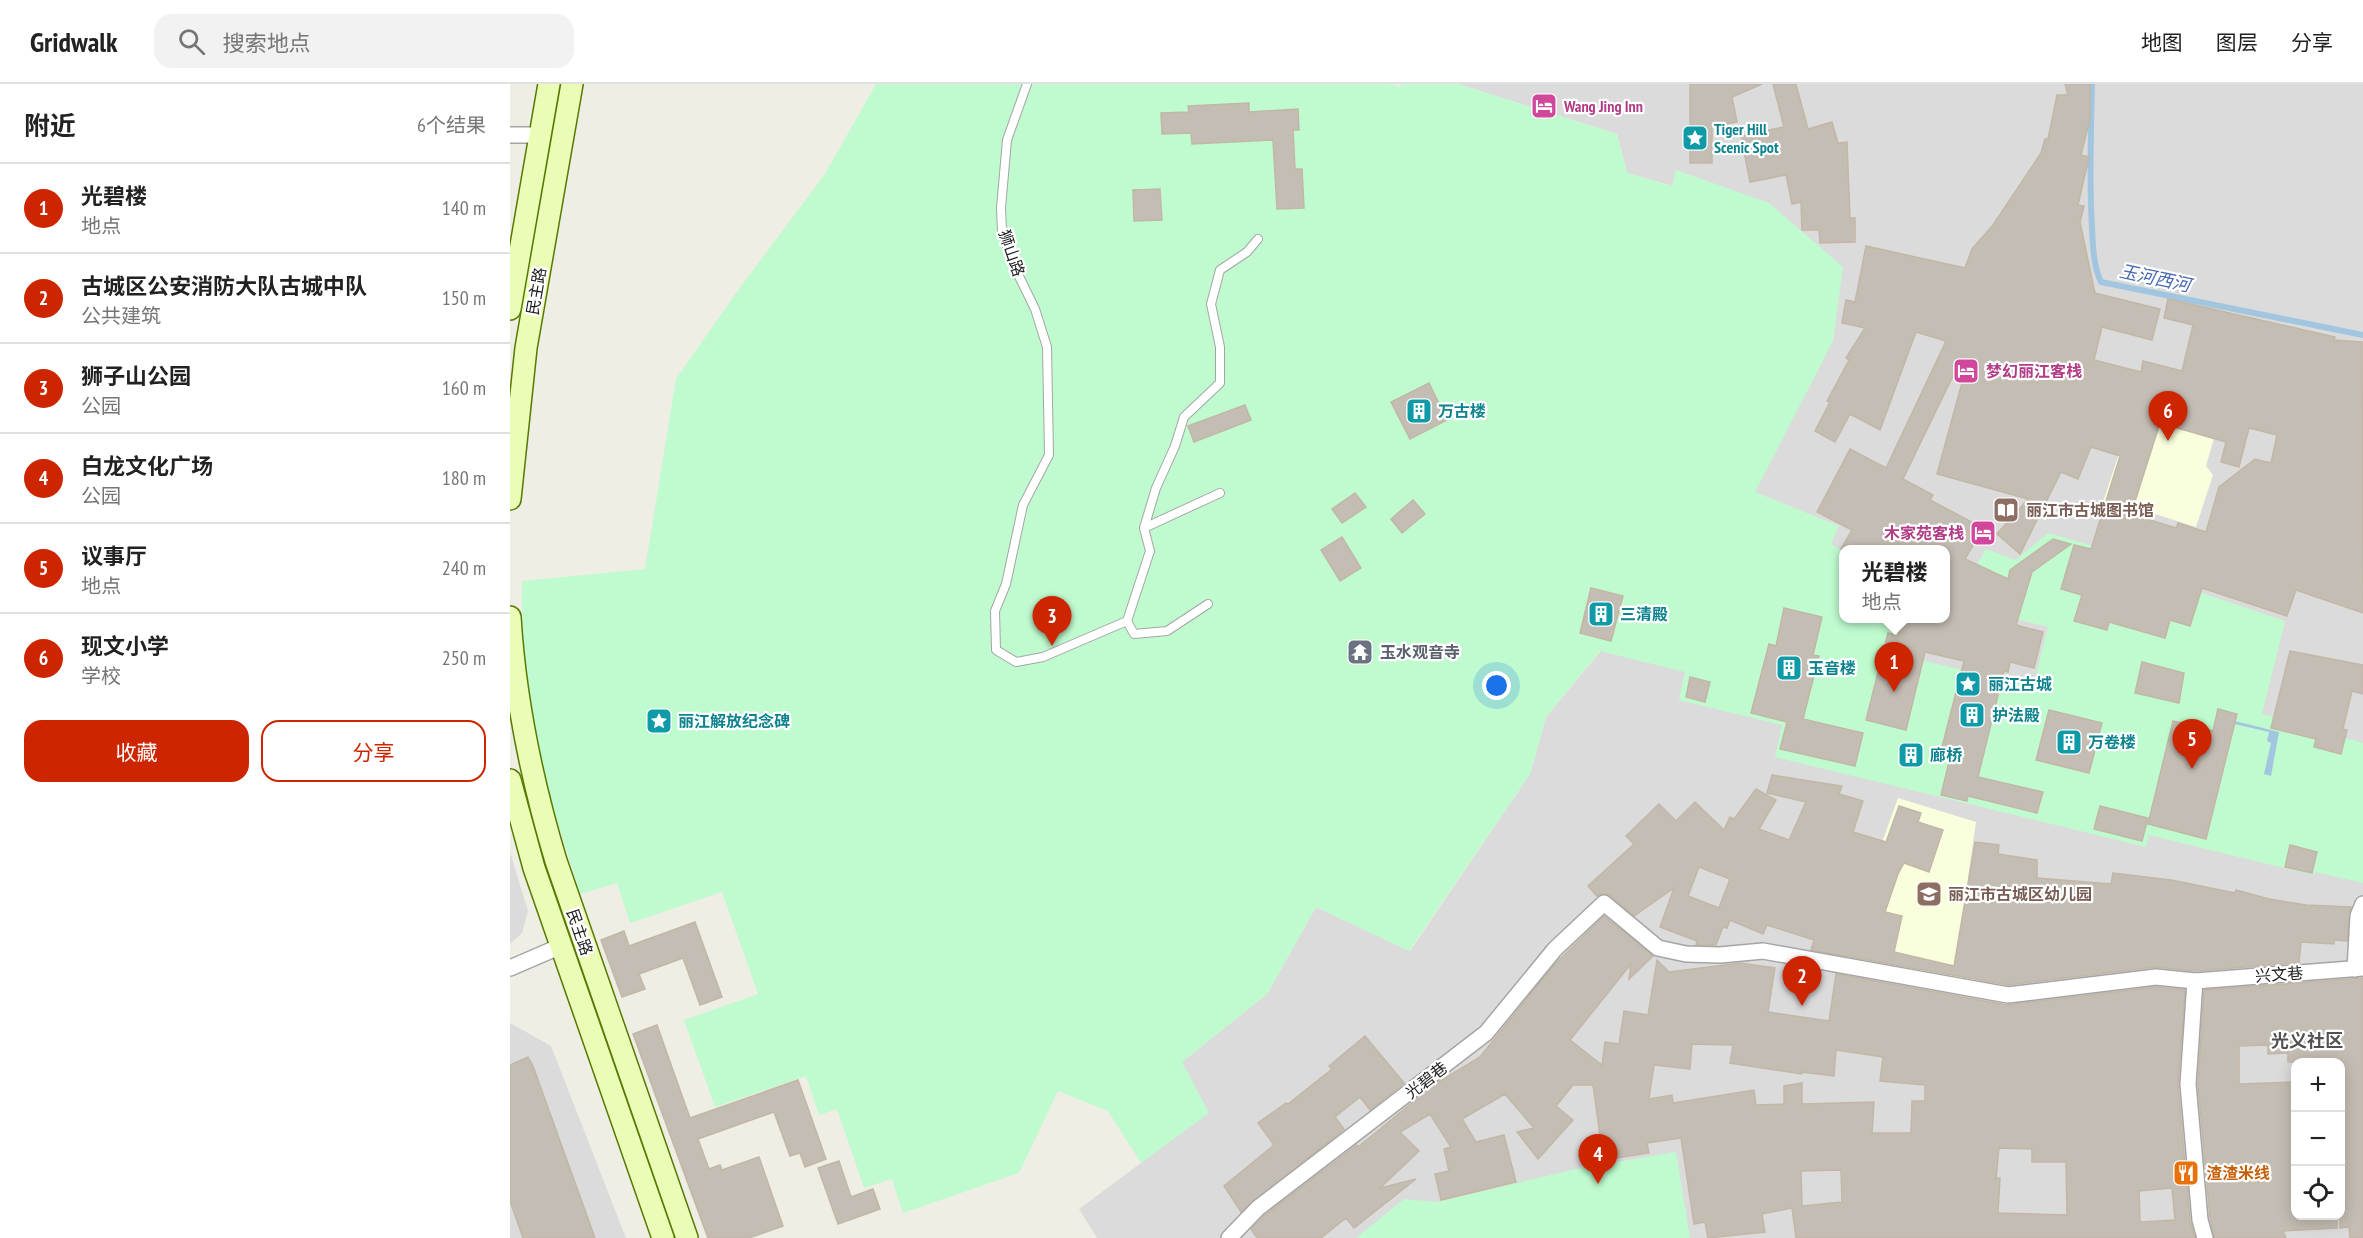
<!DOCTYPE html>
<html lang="zh">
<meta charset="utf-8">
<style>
:root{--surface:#fff;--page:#f2f2f2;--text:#222;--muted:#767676;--line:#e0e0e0;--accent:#cc2500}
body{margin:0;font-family:"PT Sans Narrow","Noto Sans SC",sans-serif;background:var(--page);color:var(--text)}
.controls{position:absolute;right:18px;bottom:18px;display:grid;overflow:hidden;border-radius:12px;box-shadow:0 3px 15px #0003}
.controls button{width:54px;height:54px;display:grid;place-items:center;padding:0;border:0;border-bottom:2px solid var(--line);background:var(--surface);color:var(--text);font:30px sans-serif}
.you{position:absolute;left:987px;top:602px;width:21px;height:21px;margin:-15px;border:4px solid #fff;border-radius:50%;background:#1a73e8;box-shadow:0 0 0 9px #1a73e833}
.badge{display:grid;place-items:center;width:39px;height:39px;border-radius:50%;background:var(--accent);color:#fff;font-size:20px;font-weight:700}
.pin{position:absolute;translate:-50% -50px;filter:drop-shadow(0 2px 3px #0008)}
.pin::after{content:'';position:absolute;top:32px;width:21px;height:18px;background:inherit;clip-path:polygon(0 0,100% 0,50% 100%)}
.popup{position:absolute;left:1329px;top:461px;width:111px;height:78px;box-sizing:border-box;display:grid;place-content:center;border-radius:12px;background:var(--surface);filter:drop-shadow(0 2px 4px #0005);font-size:20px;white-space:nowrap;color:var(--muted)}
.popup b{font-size:22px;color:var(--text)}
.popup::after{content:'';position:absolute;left:50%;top:100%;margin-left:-12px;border:12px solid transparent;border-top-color:var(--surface)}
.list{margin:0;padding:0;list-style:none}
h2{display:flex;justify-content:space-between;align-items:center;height:78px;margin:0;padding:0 24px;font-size:26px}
h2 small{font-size:20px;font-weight:400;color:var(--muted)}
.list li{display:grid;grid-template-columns:39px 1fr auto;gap:18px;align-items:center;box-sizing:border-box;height:90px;padding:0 24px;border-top:2px solid var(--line)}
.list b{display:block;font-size:22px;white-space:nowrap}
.list p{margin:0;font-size:20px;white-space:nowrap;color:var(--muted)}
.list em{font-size:20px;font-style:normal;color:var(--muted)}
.actions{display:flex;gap:12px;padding:18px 24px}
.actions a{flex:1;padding:14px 0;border:2px solid var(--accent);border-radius:18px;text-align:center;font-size:21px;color:var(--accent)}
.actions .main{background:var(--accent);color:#fff}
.icon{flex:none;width:33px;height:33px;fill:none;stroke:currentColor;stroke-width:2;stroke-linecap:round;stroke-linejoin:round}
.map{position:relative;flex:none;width:1853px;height:1154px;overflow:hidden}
header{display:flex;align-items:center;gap:36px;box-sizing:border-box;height:84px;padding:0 30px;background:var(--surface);border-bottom:2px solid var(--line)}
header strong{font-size:28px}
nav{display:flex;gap:33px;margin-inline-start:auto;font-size:21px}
.search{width:420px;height:54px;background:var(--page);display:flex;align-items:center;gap:15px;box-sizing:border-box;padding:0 21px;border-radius:18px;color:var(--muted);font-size:22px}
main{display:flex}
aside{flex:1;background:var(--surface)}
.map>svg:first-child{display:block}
</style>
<header>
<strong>Gridwalk</strong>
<div class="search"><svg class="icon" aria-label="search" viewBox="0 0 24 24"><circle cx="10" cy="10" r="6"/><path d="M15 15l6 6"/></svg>搜索地点</div>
<nav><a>地图</a><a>图层</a><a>分享</a></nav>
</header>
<main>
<aside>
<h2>附近<small>6个结果</small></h2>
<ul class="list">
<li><span class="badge">1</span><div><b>光碧楼</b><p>地点</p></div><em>140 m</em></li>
<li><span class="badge">2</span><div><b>古城区公安消防大队古城中队</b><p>公共建筑</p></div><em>150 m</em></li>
<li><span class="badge">3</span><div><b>狮子山公园</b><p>公园</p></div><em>160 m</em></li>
<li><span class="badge">4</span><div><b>白龙文化广场</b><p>公园</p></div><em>180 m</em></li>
<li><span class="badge">5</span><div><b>议事厅</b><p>地点</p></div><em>240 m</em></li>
<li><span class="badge">6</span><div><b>现文小学</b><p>学校</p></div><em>250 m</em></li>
</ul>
<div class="actions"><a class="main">收藏</a><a>分享</a></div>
</aside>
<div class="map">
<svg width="1853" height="1154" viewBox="0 0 1853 1154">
<rect width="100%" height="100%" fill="#efeee4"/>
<g fill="#dcdbdb" fill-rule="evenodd">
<path d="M948,0H1853V1154H587L569,1125L698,1029L672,978L757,910L806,823L900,867L1020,690L1036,633L1090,568L1088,503L1166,86L1163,102L1117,89L1107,50ZM1333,466H1435V534H1333ZM1786,978H1830V1132H1786Z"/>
<polygon points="0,768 18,827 12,849 0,860"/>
<polygon points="0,939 41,962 116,1154 0,1154"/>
</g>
<g fill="#f9ffdd">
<polygon points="1629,309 1710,333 1696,382 1703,391 1686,443 1645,430 1643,437 1592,421"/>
<polygon points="1388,714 1466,738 1458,794 1478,852 1469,901 1337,874 1350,820"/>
</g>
<g fill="#bffbcf">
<path d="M366,0H879L890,3L891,0H948L1107,50L1117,89L1162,102L1166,86L1259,119L1333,183L1323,257L1245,408L1329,442L1321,460L1333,467V534L1421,535L1411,576L1523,603L1538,543L1448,521L1451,509L1476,465L1506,476L1538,449L1675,488L1671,502L1775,537L1752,630L1808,644L1810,639L1838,646L1835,654L1853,659V799L1805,788L1803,791L1639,751L1636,763L1265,673L1272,641L1169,616L1175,588L1090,567L1036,633L1020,690L899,867L806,823L757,910L672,978L699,1029L631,1079L598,1027L548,1007L509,1089L393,1129L382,1095L354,1104L327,1025L309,1031L296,992L205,1023L174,936L248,910L212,808L120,839L107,799L70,810C56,763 40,717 28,670C14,614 12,554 12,497L135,485L166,295L226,209L315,90Z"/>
<polygon points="1166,1068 1180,1154 846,1154 894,1115 926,1118 1071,1084"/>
</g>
<polygon fill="#a2c6df" points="1717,635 1769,648 1761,692 1754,690 1761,659 1757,657 1759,648 1716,638"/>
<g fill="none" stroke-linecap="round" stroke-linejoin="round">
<path stroke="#a2c6df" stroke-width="6" d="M1582,0C1581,48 1579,96 1582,144C1583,162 1583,181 1591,198L1853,251"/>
</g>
<g fill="#c4bdb3" stroke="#c2b7a6" stroke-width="1.5" fill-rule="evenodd">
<polygon points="1180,0 1252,0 1222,13 1227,38 1202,43 1202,79 1180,79"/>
<polygon points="1263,0 1286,0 1298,45 1322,38 1328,59 1337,58 1340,134 1345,134 1345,158 1310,159 1309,146 1292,146 1291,118 1282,120 1276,91 1240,98 1231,52 1274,43"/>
<path d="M1555,0H1580V35L1571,71L1579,73L1568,121L1574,122L1570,138L1585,209L1650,225L1642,256L1592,243L1584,276L1631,288L1633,277L1672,287L1683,241L1654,234L1658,215L1825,253L1824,256L1852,258L1853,529L1786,506L1777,532L1692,504L1680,542L1660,536L1655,554L1599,538L1597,546L1564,537L1572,511L1551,505L1564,461L1581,465L1610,372L1581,363L1568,395L1551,388L1510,470L1487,450L1518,415L1427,390L1453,295L1443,292L1393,395L1423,411L1420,416L1473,444L1455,475L1498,495L1500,486L1543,455L1561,460L1522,488L1506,541L1533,548L1524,584L1500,578L1498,588L1494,587L1468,693L1533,708L1527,729L1458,712L1457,717L1431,711L1442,666L1432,663L1454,577L1415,568L1396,646L1356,636L1378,549L1388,552L1392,534H1435V465H1331L1342,446L1307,428L1340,365L1376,384L1436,257L1406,248L1370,346L1340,330L1325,358L1305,347L1320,318L1317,317L1339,276L1336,274L1355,244L1332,239L1336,216L1345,218L1356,162L1455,184L1462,165L1483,141L1531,69L1535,55H1538L1547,11H1558ZM1650,339L1716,358L1711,378L1729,383L1739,344L1767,351L1761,379L1745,375L1709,403L1696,448L1668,439L1666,444L1621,430Z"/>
<polygon points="739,19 739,28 788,25 789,46 783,46 785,85 792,85 794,124 767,125 763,56 682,60 681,49 652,50 651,29 679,28 678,22"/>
<polygon points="650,105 652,136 624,137 623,106"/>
<polygon points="919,299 937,336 900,355 881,318"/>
<polygon points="735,321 741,336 684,358 678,342"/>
<polygon points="845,409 856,423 832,439 822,425"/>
<polygon points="903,416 915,430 892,449 881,435"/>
<polygon points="832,453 851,484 830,497 811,466"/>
<polygon points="1081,504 1113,512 1101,557 1070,549"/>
<polygon points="1274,524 1312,533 1303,571 1309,572 1293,635 1353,649 1345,682 1270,665 1277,638 1241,629 1259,560 1266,562"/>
<polygon points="1780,567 1853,581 1853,610 1842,607 1833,645 1837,646 1831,670 1804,663 1806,655 1761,644"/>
<polygon points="1632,578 1674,589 1669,619 1625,609"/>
<polygon points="1180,593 1200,598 1195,618 1176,613"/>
<polygon points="1708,625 1727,630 1696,755 1638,740 1663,637 1703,647"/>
<polygon points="1539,626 1592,639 1579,689 1526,676"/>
<path d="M1262,691L1332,702L1329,710L1353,717L1343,748L1376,758L1389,722L1411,729L1408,738L1433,746L1419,788L1394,779L1388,790L1375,828L1392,832L1384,868L1444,882L1465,758L1489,761L1488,770L1527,776V794L1601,800L1603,789L1661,796L1725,809L1726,806L1759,815L1796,821L1841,823L1837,857L1824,856V860L1791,858L1789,879L1685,887L1645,883L1498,901L1301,866L1304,856L1257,841L1253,850L1220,836L1217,844L1213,843L1206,861H1186L1187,857L1150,843L1164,804L1124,832L1100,811L1092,810L1087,812L1078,802L1124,760L1116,752L1149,720L1166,737L1185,718L1214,746L1220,733L1224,735L1246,705L1266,716L1249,745L1279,756L1296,718L1257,709ZM1189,783L1220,795L1209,824L1178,812Z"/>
<polygon points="1590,722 1638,734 1632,757 1584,745"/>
<polygon points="1780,761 1807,768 1802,789 1775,783"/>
<path d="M1094,832L1143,872L1119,895L1121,880L1060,956L1092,981L1095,958L1109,960L1114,927L1138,931L1147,876L1159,888L1230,879L1265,884L1258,928L1319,937L1326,890L1497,921L1646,903L1675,906L1668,1001L1680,1137L1685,1154H1286L1282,1124L1252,1130L1255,1148L1198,1154L1195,1138L1184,1140L1171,1054L1137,1059L1139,1069L1107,1074L1105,1064L1092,1066L1083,1001H1063L1046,1022L1063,1036L1028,1075L1007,1048L1024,1044L995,1010L952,1035L966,1058L994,1051L1006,1098L931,1116L925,1090L939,1087L934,1065L941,1063L920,1030L890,1048L909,1067L870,1104L906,1095L844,1144L836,1134L811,1154H747L741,1145L755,1131L847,1061L848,1063L925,1000L970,973L1044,881ZM1182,960L1223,961L1220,979L1292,990L1291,988L1324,992L1326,966L1373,973L1370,997L1415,1001V1017H1402L1401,1049H1362L1364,1018L1292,1020V999L1274,1002V1020L1246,1021L1244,1006L1163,1019L1162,1011L1139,1015L1144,981L1180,985ZM1489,1064L1522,1065V1078H1556L1557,1131L1488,1129L1490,1094H1486ZM1331,1086L1332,1118L1292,1122L1291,1087ZM1662,1104L1665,1136L1630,1138L1629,1107Z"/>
<polygon points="185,838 212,913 190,921 173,874 129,890 135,905 112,913 91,856 114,847 119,862"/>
<polygon points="1853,894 1853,1154 1840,1154 1839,1143 1830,1144 1830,1125 1836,1125 1830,1089 1830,978 1778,978 1778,969 1758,970 1758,961 1729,962 1729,1000 1785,998 1785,1131 1827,1131 1827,1144 1773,1147 1776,1154 1704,1154 1700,1134 1688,1000 1694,906"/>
<polygon points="147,941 180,1034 288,996 316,1075 295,1083 290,1069 280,1072 264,1028 188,1055 199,1085 210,1081 212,1086 249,1073 273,1142 239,1154 198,1154 123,950"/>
<polygon points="855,952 894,999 860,1026 850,1013 825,1033 834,1045 731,1128 714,1102 764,1061 748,1039 776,1019 778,1020 822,985 819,982"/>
<polygon points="18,973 23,982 85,1154 13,1154 0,1117 0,981"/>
<polygon points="329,1077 341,1113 363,1105 370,1125 328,1140 308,1084"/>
</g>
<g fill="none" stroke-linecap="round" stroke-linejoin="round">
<g stroke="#a5a5a5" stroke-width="10">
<g id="lane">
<polyline points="517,0 497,56 491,124 492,147 501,176 525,225 537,263 539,371 513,421 496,500 485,527 486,566 506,578 533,573 617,537 640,467 634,444 710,409"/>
<polyline points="634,444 646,404 665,362 674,333 710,299 710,263 701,220 710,186 737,168 748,155"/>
<polyline points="617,537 624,550 657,547 698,520"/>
</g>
</g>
<g stroke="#a5a5a5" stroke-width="18">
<g id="street">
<polyline points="0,51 31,51"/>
<polyline points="0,884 51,862"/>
<polyline points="1845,885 1848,832 1853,820"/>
<polyline points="1685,897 1678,1000 1690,1136 1695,1154"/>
<polyline points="719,1154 748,1124 976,949 1045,865 1094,819 1148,864 1176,870 1210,871 1253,867 1498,911 1646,893 1685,897 1853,884"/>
</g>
</g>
<g stroke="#567901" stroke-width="24">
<g id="secondary">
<polyline points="0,225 39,0"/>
<polyline points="0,415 16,264 62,0"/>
<path d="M0,533C5,616 22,697 46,777L177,1154"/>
<polyline points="0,696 24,784 153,1154"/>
</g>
</g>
<use href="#lane" stroke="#fff" stroke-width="8"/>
<use href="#street" stroke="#fff" stroke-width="15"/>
<use href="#secondary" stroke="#ebfcb6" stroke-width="21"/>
</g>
<defs>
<g id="hotel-square" transform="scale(1.35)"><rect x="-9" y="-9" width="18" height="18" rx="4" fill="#d1479c" stroke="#fff"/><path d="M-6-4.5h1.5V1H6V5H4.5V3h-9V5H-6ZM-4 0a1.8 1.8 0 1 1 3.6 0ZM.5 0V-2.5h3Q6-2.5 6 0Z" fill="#fff"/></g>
<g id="sight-square" transform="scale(1.35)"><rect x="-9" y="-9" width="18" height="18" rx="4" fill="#0f9aa8" stroke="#fff"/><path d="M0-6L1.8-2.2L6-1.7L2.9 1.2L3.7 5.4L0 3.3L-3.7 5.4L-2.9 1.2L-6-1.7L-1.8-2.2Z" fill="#fff"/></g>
<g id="building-square" transform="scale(1.35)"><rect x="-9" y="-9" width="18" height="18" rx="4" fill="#0f9aa8" stroke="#fff"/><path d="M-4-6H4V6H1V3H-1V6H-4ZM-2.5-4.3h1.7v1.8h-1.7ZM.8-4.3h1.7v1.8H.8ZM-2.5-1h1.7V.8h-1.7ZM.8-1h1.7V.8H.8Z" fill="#fff"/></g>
<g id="library-square" transform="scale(1.35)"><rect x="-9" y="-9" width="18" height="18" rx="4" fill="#8d6e63" stroke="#fff"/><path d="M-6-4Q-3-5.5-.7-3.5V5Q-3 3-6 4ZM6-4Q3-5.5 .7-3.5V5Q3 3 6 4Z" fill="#fff"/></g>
<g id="temple-square" transform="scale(1.35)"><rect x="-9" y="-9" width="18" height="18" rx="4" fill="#6b7280" stroke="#fff"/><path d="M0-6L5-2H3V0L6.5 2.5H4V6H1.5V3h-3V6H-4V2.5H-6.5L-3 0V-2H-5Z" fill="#fff"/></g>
<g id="school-square" transform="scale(1.35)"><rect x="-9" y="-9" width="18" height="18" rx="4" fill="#8d6e63" stroke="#fff"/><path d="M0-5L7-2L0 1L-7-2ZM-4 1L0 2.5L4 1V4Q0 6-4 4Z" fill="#fff"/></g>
<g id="restaurant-square" transform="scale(1.35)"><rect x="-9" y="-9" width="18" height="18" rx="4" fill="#e8710a" stroke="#fff"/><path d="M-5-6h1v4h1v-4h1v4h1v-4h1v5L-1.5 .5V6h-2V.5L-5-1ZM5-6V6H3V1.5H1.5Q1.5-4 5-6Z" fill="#fff"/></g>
</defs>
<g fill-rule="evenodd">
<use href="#hotel-square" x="1034" y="22"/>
<use href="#sight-square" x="1185" y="54"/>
<use href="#hotel-square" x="1456" y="287"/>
<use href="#building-square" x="909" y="327"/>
<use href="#library-square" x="1496" y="426"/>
<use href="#hotel-square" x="1473" y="449"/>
<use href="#building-square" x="1091" y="530"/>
<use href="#temple-square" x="850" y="568"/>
<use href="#building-square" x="1279" y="584"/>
<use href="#sight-square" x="1458" y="600"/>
<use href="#building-square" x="1462" y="631"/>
<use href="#sight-square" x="149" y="637"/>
<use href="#building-square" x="1559" y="658"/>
<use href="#building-square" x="1401" y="671"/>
<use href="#school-square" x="1419" y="810"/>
<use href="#restaurant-square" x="1676" y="1089"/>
</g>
<g text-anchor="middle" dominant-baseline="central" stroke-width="4.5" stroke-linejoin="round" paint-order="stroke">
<g font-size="16" font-weight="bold" fill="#b23c85" stroke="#fff" text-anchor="start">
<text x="1054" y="22">Wang Jing Inn</text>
<text x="1476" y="287">梦幻丽江客栈</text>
<text x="1454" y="449" text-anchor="end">木家苑客栈</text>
</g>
<g font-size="16" font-weight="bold" fill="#0d838f" stroke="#fff" text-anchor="start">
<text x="1204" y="45">Tiger Hill<tspan x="1204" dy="18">Scenic Spot</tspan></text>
<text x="928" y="327">万古楼</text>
<text x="1110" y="530">三清殿</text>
<text x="1298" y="584">玉音楼</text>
<text x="1478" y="600">丽江古城</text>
<text x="1482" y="631">护法殿</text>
<text x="168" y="637">丽江解放纪念碑</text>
<text x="1578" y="658">万卷楼</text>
<text x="1420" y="671">廊桥</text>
</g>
<g font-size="16" fill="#1e1e1e" stroke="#fff">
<text transform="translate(502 169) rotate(71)">狮山路</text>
<text transform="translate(26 207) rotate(-80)">民主路</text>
<text transform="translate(70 848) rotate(71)">民主路</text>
<text transform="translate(1769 890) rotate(-4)">兴文巷</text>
<text transform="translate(916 996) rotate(-38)">光碧巷</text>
</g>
<g font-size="16" font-weight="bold" fill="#785e54" stroke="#fff" text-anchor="start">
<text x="1516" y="426">丽江市古城图书馆</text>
<text x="1438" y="810">丽江市古城区幼儿园</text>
</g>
<g font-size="16" font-weight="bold" fill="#5b616d" stroke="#fff" text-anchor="start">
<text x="870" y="568">玉水观音寺</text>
</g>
<g font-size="16" font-weight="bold" fill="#c56008" stroke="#fff" text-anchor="start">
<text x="1696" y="1089">渣渣米线</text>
</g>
<g font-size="18" font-style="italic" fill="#4769b1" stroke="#fff">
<text transform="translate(1645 194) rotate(12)">玉河西河</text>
</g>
<g font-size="18" font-weight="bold" fill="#515151" stroke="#fff">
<text x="1797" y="956">光义社区</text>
</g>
</g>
</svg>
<div class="controls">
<button>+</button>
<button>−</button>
<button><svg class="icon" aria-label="locate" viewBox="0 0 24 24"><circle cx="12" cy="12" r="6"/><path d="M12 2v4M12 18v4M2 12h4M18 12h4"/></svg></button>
</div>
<div class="you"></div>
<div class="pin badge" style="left:1384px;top:608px">1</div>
<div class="popup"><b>光碧楼</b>地点</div>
<div class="pin badge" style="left:1292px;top:922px">2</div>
<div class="pin badge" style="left:542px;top:562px">3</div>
<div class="pin badge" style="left:1088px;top:1100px">4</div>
<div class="pin badge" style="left:1682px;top:685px">5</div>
<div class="pin badge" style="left:1658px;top:357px">6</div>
</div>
</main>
